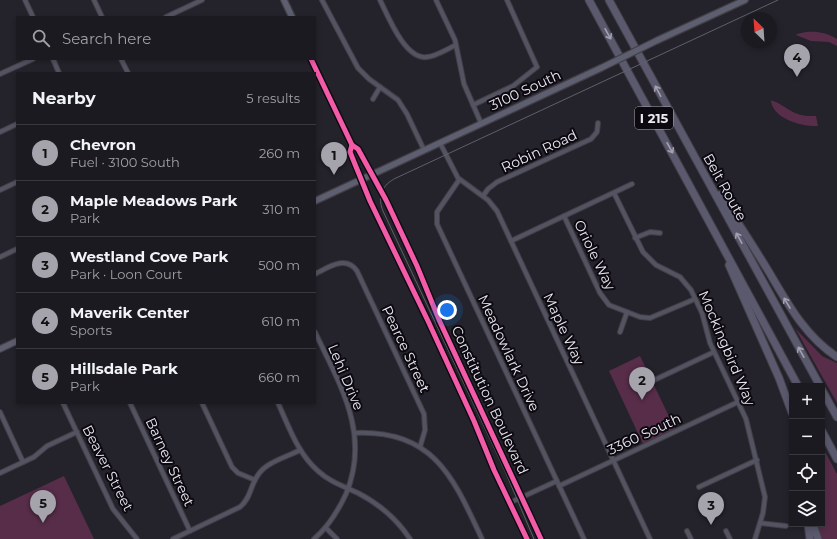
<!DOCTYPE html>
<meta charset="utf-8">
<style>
:root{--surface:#1b1a20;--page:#28272d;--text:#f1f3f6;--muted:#a0a1a5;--line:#39383e;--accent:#a5a3ac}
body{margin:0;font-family:Montserrat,sans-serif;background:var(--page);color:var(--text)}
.controls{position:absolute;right:12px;bottom:12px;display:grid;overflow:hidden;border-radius:0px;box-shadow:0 2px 6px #0003}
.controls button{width:36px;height:36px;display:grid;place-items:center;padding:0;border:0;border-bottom:1px solid var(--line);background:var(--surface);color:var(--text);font:20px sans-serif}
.compass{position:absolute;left:741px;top:12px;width:36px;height:36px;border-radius:50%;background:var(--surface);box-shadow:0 2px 6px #0003;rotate:335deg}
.you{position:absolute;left:447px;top:310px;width:14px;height:14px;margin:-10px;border:3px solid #fff;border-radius:50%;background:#1a73e8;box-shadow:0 0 0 6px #1a73e833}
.badge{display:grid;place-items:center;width:26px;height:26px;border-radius:50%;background:var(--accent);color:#111;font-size:13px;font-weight:700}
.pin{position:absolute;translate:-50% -33px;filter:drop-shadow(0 1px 2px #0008)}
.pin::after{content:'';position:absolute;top:21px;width:14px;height:12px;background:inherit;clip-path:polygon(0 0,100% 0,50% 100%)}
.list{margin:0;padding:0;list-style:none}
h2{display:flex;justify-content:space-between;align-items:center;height:52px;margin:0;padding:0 16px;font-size:17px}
h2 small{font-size:13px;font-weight:400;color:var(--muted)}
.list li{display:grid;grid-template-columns:26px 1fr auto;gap:12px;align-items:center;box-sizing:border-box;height:56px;padding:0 16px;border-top:1px solid var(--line)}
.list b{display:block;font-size:15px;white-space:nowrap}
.list p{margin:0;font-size:13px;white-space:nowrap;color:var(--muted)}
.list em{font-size:13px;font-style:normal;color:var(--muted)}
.icon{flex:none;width:22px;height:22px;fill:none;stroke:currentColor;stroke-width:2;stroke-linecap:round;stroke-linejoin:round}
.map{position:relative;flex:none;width:837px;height:539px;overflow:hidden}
.search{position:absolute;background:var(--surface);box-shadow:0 2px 6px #0003;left:16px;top:16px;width:300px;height:44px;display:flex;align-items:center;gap:10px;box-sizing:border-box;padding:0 14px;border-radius:0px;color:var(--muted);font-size:15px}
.panel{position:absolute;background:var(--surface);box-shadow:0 2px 6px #0003;left:16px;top:72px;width:300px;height:332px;border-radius:0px}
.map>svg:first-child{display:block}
</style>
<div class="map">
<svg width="837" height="539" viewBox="0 0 837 539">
<rect width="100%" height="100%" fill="#24222a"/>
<g fill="#572d49">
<path d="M806,32C817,31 828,33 837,39V46L829,42L811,41L796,35L797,34Z"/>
<path d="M771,100C791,108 792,117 816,116L818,126C803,127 772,119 771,100Z"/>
<polygon points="795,328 822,356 837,363 837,403"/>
<polygon points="640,356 675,429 643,444 609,371"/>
<polygon points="822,446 837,474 837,539 822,539 815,524 822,524"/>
<polygon points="64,476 94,539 0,539 0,506"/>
</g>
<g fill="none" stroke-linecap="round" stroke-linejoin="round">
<g stroke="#413f45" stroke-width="6">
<g id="street">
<polyline points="25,0 33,17"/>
<polyline points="94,0 102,17"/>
<polyline points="322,0 358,68 369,79 398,100 407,114 424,150"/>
<path d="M380,0C388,16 405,60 427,57C437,56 447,49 456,45"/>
<polyline points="436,0 455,40 464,84 481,123"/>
<polyline points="166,17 202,0"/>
<polyline points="53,59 59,73"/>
<polyline points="121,59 128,73"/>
<polyline points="0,74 33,59"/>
<polyline points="373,99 380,87"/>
<polyline points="473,105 513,86 537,67 507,0"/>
<polyline points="0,132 17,124"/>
<polyline points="440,143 458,178 488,200 497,211 650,539"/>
<polyline points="459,180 437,212 437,224 584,539"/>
<polyline points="0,190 17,182"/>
<polyline points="614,193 643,252 656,265 680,277 691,290 702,313 710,343 746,419 765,497 763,513 755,539"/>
<polyline points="483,196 488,189 497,182 591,139 597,132 598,123"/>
<polyline points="564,216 600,293 609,305 640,317 650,318 695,299"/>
<polyline points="635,238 650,232 660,233"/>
<polyline points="511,241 632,184"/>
<polyline points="0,257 17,249"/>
<path d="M315,274C329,267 346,255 357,271L424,414L425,430L420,447"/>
<polyline points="620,332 627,312"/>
<polyline points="650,382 714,352"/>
<polyline points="63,403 113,509 137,539"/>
<polyline points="130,403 190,531"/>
<polyline points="202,403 232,467 238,473 255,480"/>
<path d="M278,403C289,427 298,454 318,471C330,482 343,486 358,493C379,504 397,519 410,539"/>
<polyline points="0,412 23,462"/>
<path d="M355,433C434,430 453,477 482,539"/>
<polyline points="0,473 34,457 47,446 77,432"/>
<polyline points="559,486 738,402"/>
<polyline points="699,487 757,460"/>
<polyline points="509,503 557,481"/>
<polyline points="760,523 786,526"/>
<polyline points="326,528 337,539"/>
<polyline points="687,531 691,539"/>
<polyline points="726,531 730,539"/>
<path d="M173,539L240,507C251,498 250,486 258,475C266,462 287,457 300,450"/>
<path d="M314,539C328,527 338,511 346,494C371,434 340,385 315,332"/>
</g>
</g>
<g stroke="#413f45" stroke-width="8">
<g id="secondary">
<polyline points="284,0 292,17"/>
<polyline points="658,40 745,0"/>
<polyline points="311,59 352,145 358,149 386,200 417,266 440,322 541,539"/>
<polyline points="352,145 350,152 370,201 428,321 474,421 494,470 527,539"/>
<polyline points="315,201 601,68"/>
<polyline points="0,349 17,341"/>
</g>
</g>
<g stroke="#413f45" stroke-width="9">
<g id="highway">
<polyline points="589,0 798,386"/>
<polyline points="609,0 820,386"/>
<path d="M719,195C737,220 753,246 769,272C788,304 805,336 837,357"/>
<polyline points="729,265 779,378 792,413"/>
<polyline points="822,390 837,417"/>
<polyline points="822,431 837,459"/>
<polyline points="808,524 810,539"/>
<polyline points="813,524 818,539"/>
</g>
</g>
<use href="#street" stroke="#535362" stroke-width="4"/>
<use href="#secondary" stroke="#5e5e71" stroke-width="5.5"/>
<use href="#highway" stroke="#5a596d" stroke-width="7"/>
<path stroke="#60606b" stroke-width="1" d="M534,539L505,471L383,211C377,196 382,185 396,178L778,0"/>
<g stroke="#413f45" stroke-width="8" stroke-linecap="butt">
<polyline id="secondary-bridge" points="601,68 658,40"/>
</g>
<use href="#secondary-bridge" stroke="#5e5e71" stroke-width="5.5"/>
<g stroke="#0c0910" stroke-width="8">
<g id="cycleway">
<polyline points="311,59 352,145 358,149 386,200 417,266 440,322 541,539"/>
<polyline points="352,145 350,152 370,201 428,321 474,421 494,470 527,539"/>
</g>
</g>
<use href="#cycleway" stroke="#f35aa7" stroke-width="5"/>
</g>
<defs><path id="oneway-shaft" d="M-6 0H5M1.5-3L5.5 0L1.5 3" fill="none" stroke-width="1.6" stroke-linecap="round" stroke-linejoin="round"/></defs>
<g stroke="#a2a0b0">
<use href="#oneway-shaft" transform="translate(608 34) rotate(61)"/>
<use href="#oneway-shaft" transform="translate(658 91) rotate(-118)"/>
<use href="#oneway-shaft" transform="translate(670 148) rotate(61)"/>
<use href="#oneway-shaft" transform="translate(739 238) rotate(-119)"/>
<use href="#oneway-shaft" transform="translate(787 303) rotate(-121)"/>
<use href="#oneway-shaft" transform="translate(801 352) rotate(-119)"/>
</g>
<g text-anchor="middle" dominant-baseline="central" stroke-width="4" stroke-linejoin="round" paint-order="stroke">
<rect fill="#0c0910" stroke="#a8a5ae" stroke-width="1" x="635" y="107" width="38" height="22" rx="3"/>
<g font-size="13" font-weight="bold" fill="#ebe8f2">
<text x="654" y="118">I 215</text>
</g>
<g font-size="14" fill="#ebe8f2" stroke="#0c0910">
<text transform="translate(525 90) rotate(-25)">3100 South</text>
<text transform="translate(539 151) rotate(-25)">Robin Road</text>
<text transform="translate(725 187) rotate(61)">Belt Route</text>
<text transform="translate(595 255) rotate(64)">Oriole Way</text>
<text transform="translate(564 329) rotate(65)">Maple Way</text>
<text transform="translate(727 348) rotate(67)">Mockingbird Way</text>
<text transform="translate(406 349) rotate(65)">Pearce Street</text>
<text transform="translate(509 353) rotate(65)">Meadowlark Drive</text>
<text transform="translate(346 377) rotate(67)">Lehi Drive</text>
<text transform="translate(490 400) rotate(65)">Constitution Boulevard</text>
<text transform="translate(644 434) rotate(-25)">3360 South</text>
<text transform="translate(170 462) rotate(65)">Barney Street</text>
<text transform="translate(108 468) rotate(63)">Beaver Street</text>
</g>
</g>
</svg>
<div class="controls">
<button>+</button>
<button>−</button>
<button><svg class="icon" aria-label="locate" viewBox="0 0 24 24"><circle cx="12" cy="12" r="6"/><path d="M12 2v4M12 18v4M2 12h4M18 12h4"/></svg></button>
<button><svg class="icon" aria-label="layers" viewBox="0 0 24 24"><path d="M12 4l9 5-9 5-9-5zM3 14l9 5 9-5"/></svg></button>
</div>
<svg class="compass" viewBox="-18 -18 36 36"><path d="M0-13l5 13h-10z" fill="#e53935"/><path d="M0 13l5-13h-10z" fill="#a0a1a5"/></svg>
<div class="you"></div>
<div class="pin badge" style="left:334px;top:175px">1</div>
<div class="pin badge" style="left:642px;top:400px">2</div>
<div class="pin badge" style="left:711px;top:525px">3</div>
<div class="pin badge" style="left:797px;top:77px">4</div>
<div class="pin badge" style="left:43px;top:523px">5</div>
<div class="search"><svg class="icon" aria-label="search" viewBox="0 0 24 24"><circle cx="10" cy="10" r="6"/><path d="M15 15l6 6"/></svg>Search here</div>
<section class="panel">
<h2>Nearby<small>5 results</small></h2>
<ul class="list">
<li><span class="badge">1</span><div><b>Chevron</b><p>Fuel · 3100 South</p></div><em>260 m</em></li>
<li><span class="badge">2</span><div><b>Maple Meadows Park</b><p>Park</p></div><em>310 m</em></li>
<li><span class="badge">3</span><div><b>Westland Cove Park</b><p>Park · Loon Court</p></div><em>500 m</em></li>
<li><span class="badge">4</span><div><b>Maverik Center</b><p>Sports</p></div><em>610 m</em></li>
<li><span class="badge">5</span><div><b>Hillsdale Park</b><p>Park</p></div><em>660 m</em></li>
</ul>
</section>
</div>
